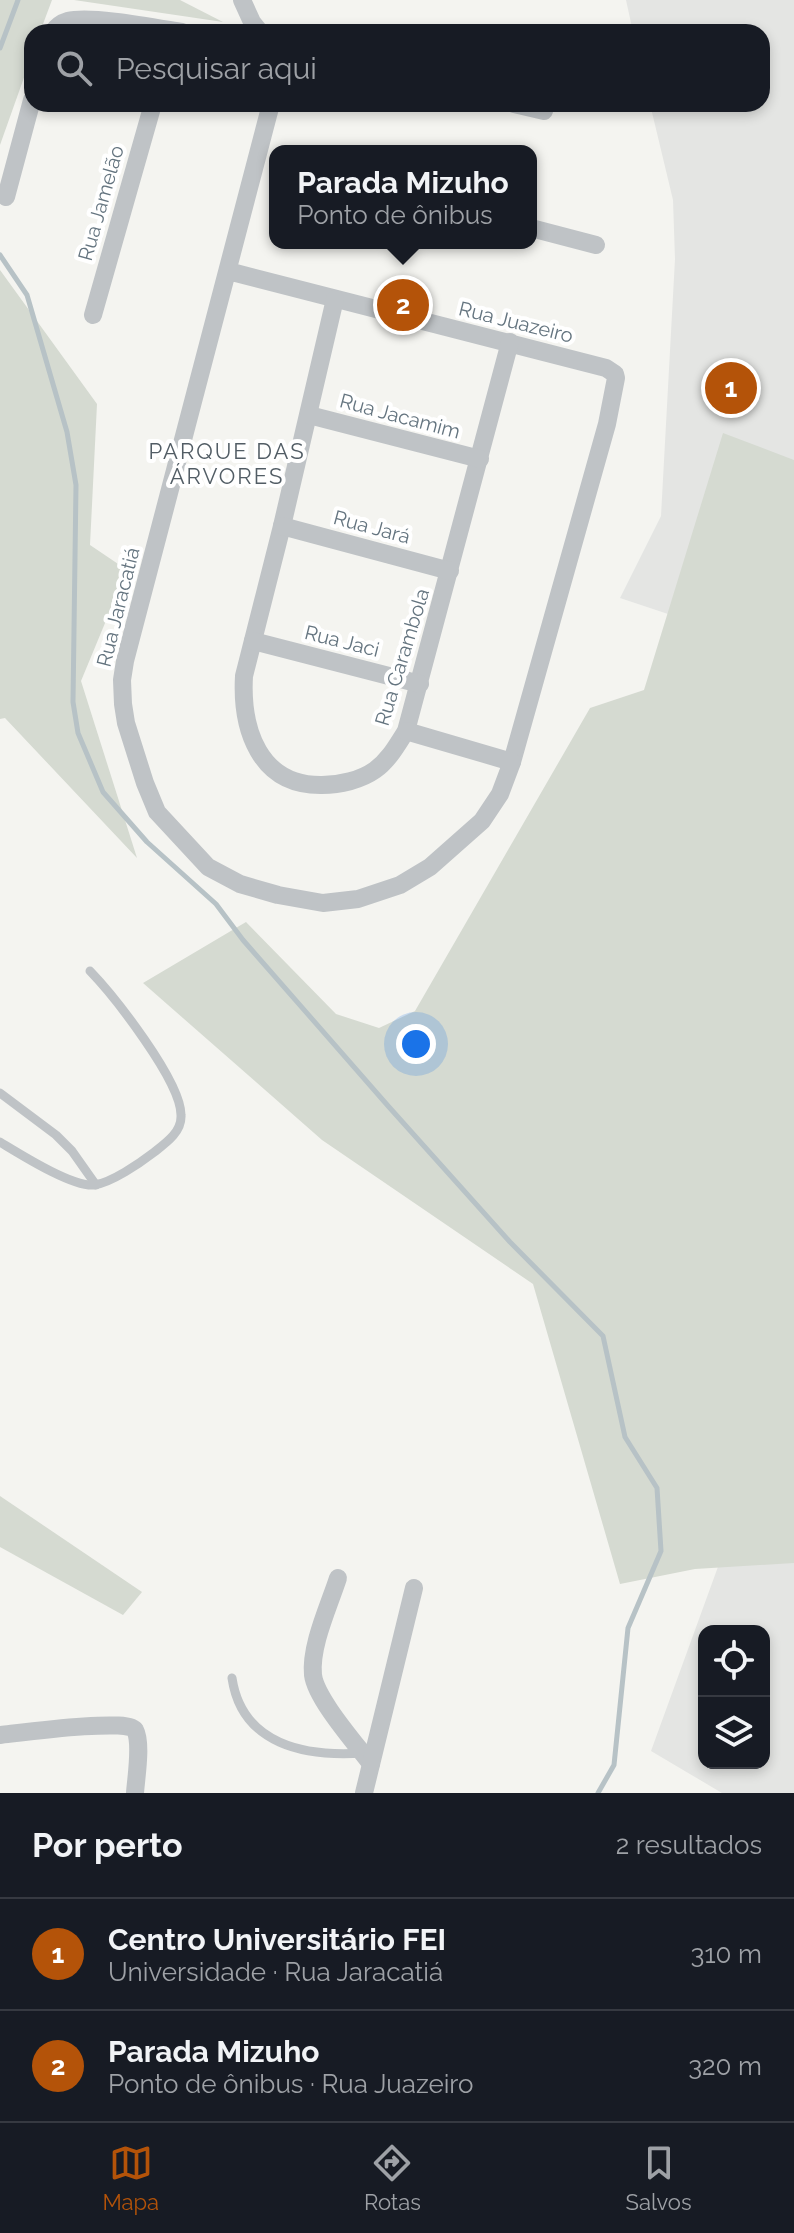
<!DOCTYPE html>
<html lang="pt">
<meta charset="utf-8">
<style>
:root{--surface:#171b24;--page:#20242c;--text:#f1f3f6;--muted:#9ea1a6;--line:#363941;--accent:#b45309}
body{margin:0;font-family:Raleway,sans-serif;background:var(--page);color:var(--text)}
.controls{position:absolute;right:24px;bottom:24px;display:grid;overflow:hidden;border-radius:16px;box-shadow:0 4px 12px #0003}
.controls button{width:72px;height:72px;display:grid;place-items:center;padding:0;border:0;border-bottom:2px solid var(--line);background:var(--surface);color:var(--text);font:40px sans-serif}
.you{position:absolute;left:416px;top:1044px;width:28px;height:28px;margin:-20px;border:6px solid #fff;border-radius:50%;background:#1a73e8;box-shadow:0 0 0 12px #1a73e833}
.badge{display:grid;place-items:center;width:52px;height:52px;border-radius:50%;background:var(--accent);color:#fff;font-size:26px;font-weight:700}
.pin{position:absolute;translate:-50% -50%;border:4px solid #fff;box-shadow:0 2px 8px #0006}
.popup{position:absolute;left:269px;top:145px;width:268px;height:104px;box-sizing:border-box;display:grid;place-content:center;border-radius:16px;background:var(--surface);filter:drop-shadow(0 2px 6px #0005);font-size:26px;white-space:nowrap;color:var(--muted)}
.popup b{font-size:30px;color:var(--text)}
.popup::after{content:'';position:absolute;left:50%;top:100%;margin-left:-16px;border:16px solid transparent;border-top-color:var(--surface)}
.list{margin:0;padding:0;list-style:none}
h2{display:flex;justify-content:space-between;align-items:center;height:104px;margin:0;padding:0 32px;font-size:34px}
h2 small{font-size:26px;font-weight:400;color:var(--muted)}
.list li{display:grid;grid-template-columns:52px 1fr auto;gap:24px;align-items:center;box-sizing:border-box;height:112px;padding:0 32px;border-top:2px solid var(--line)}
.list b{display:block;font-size:30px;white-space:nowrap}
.list p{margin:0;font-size:26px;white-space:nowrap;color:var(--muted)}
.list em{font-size:26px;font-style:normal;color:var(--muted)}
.icon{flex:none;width:44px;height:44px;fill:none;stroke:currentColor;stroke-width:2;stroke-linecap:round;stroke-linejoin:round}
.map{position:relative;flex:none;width:794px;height:1793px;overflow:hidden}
.search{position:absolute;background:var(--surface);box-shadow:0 4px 12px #0003;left:24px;right:24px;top:24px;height:88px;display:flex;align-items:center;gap:20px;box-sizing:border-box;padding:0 28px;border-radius:24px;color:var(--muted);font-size:30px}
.sheet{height:328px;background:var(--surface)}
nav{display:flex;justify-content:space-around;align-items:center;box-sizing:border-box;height:112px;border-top:2px solid var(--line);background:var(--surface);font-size:22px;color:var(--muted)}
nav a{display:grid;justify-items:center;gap:4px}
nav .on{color:var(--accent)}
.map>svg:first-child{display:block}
</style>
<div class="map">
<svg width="794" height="1793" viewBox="0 0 794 1793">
<rect width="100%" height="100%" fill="#f4f4f0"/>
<g fill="#e4e5e3" fill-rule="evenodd">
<polygon points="626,0 794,0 794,656 620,598 661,516 675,259 673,200 650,104 762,104 762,32 633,32"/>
<path d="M794,1368V1793H722L651,1751L779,1399ZM704,1631H764V1763H704Z"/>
</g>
<g fill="#d5dad1">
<polygon points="0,0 52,0 40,32 32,32 32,55 0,145"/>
<polygon points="74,0 180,0 223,22"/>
<polygon points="0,270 97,404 90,545 127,570 81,681 137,858 5,718 0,719"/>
<polygon points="723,433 794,460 794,1563 695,1569 620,1584 533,1284 322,1140 143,983 246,922 336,1014 379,1028 415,1011 590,708 644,690"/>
<polygon points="0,1496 142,1592 123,1615 0,1547"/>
</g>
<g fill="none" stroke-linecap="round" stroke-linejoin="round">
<g stroke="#b7c2c6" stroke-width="5">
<polyline points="0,48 18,0"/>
<polyline points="0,255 27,295 67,432 76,485 73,702 78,733 103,792 147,842 216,904 243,940 389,1107 510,1242 603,1336 625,1437 657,1488 661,1551 628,1628 614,1765 598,1793"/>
</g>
<g stroke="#bfc3c6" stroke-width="9">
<polyline points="0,1093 56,1135 72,1151 96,1185"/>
<path d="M0,1142C20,1154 72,1187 94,1185C111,1183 140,1163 153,1153C166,1143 182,1132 181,1115C181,1081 114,996 90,971"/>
<path d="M232,1678C242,1745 305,1757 363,1753"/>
</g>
<g stroke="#bfc3c6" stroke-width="18">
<polyline points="242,0 252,22 260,32"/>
<path d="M53,32C57,26 61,23 68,21C90,15 157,28 182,32"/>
<polyline points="514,104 544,111"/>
<polyline points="6,197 32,100"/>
<polyline points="531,228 596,245"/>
<polyline points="228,271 606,368 615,374 616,378 607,424 512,762 500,794 482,821 430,867 400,885 358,899 323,903 278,895 240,884 208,867 157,812 145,783 126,723 123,704 122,680 125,661 271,104"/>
<path d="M335,299L282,526L244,676C241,729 259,786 322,785C340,785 361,780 375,770C389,760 397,745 406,731L510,342"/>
<polyline points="93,315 153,104"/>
<polyline points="309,415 480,459"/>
<polyline points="282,526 450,571"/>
<polyline points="253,641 420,684"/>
<polyline points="406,731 512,762"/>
<path d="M338,1578C329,1606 310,1646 313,1675C316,1699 356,1744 371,1764"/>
<path d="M0,1735C19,1733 129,1718 135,1730C142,1743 136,1778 135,1793"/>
<polyline points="364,1793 414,1588"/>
</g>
</g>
<g text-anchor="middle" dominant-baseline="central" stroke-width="8" stroke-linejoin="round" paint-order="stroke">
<g font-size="20" fill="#64747f" stroke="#fff">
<text transform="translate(101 203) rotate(-74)">Rua Jamelão</text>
<text transform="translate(516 322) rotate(14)">Rua Juazeiro</text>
<text transform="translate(400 416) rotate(15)">Rua Jacamim</text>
<text transform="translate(372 527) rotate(15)">Rua Jará</text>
<text transform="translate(118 607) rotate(-76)">Rua Jaracatiá</text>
<text transform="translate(342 641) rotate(14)">Rua Jaci</text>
<text transform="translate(402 657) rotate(-73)">Rua Carambola</text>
</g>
<g font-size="22" letter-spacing="2" fill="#525d65" stroke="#fff">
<text x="227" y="451">PARQUE DAS<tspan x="227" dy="25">ÁRVORES</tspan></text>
</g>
</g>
</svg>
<div class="controls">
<button><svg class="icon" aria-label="locate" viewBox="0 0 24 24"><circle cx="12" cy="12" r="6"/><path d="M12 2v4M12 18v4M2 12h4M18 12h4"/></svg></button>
<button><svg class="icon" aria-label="layers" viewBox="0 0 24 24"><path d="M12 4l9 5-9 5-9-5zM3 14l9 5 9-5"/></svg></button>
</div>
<div class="you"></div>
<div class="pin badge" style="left:731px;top:388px">1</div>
<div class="pin badge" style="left:403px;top:305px">2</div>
<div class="popup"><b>Parada Mizuho</b>Ponto de ônibus</div>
<div class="search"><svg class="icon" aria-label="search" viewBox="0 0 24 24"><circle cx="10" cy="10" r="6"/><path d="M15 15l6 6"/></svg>Pesquisar aqui</div>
</div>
<section class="sheet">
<h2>Por perto<small>2 resultados</small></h2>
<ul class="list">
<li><span class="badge">1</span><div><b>Centro Universitário FEI</b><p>Universidade · Rua Jaracatiá</p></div><em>310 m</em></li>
<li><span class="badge">2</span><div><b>Parada Mizuho</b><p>Ponto de ônibus · Rua Juazeiro</p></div><em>320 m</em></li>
</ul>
</section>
<nav>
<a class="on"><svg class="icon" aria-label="map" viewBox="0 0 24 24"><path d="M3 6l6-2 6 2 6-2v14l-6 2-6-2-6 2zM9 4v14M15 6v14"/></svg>Mapa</a>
<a><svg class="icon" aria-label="directions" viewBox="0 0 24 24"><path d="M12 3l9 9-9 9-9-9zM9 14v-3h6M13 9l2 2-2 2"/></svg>Rotas</a>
<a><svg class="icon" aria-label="saved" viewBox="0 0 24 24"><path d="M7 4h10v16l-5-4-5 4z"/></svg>Salvos</a>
</nav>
